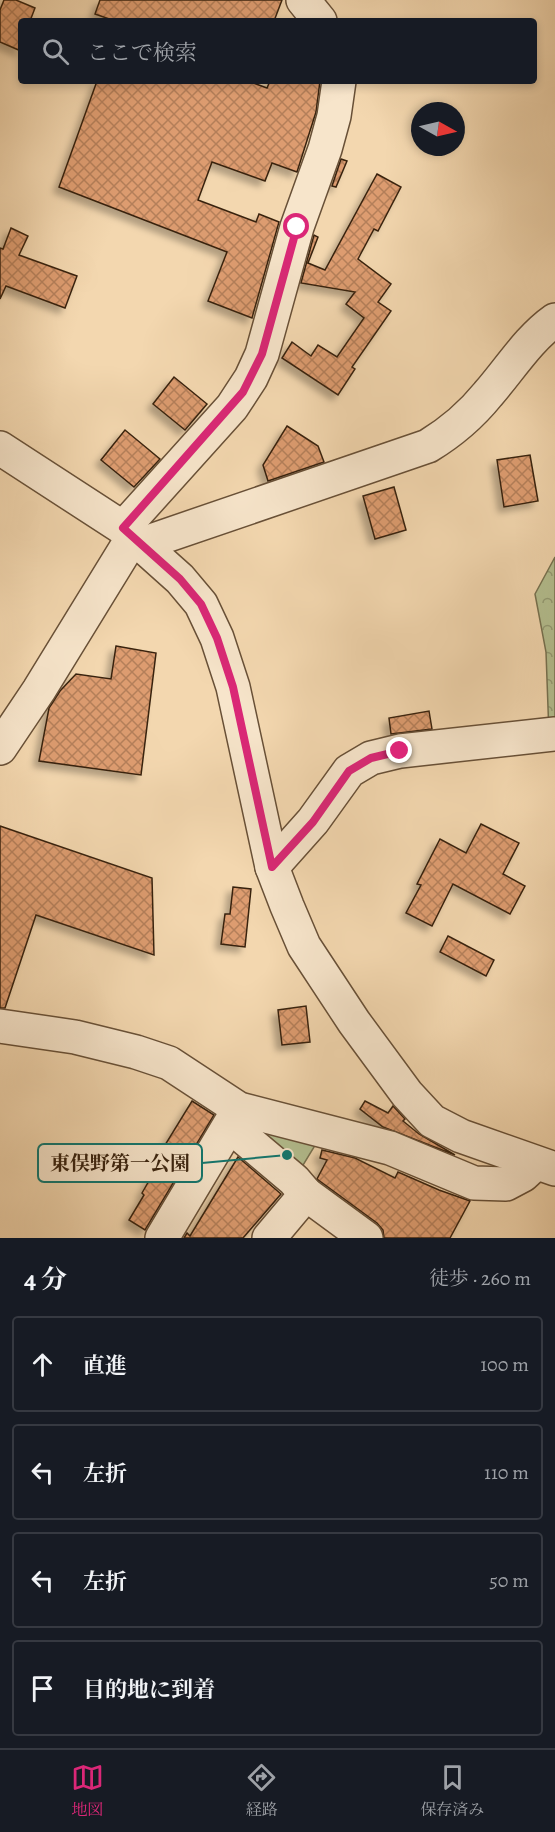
<!DOCTYPE html>
<html lang="ja">
<meta charset="utf-8">
<style>
:root{--surface:#171b24;--page:#20242c;--text:#f1f3f6;--muted:#9ea1a6;--line:#363941;--accent:#db2777}
body{margin:0;font-family:Alegreya,"Noto Serif JP",serif;background:var(--page);color:var(--text)}
.compass{position:absolute;left:411px;top:102px;width:54px;height:54px;border-radius:50%;background:var(--surface);box-shadow:0 3px 9px #0003;rotate:98deg}
.stop{position:absolute;width:18px;height:18px;margin:-14px;border:4px solid #db2777;border-radius:50%;background:#fff}
.stop.end{background:#db2777;border-color:#fff;box-shadow:0 2px 6px #0008}
.list{margin:0;padding:0;list-style:none}
h2{display:flex;justify-content:space-between;align-items:center;height:78px;margin:0;padding:0 24px;font-size:26px}
h2 small{font-size:20px;font-weight:400;color:var(--muted)}
.list li{display:grid;grid-template-columns:39px 1fr auto;gap:18px;align-items:center;box-sizing:border-box;height:96px;margin:0 12px 12px;padding:0 12px;border:2px solid var(--line);border-radius:6px}
.list b{display:block;font-size:22px;white-space:nowrap}
.list em{font-size:20px;font-style:normal;color:var(--muted)}
.icon{flex:none;width:33px;height:33px;fill:none;stroke:currentColor;stroke-width:2;stroke-linecap:round;stroke-linejoin:round}
.map{position:relative;flex:none;width:555px;height:1238px;overflow:hidden}
.search{position:absolute;background:var(--surface);box-shadow:0 3px 9px #0003;left:18px;right:18px;top:18px;height:66px;display:flex;align-items:center;gap:15px;box-sizing:border-box;padding:0 21px;border-radius:6px;color:var(--muted);font-size:22px}
.sheet{height:510px;background:var(--surface)}
nav{display:flex;justify-content:space-around;align-items:center;box-sizing:border-box;height:84px;border-top:2px solid var(--line);background:var(--surface);font-size:16px;color:var(--muted)}
nav a{display:grid;justify-items:center;gap:3px}
nav .on{color:var(--accent)}
.map>svg:first-child{display:block}
</style>
<div class="map">
<svg width="555" height="1238" viewBox="0 0 555 1238">
<defs>
<pattern id="forest-crowns" width="20" height="18" patternUnits="userSpaceOnUse" patternTransform="scale(1.5)"><rect width="20" height="18" fill="#b4bf90"/><path d="M2 6a3 3 0 1 1 6 0M12 15a3 3 0 1 1 6 0" fill="none" stroke="#939b74"/></pattern>
<pattern id="building-cross-hatch" width="8" height="8" patternUnits="userSpaceOnUse" patternTransform="scale(1.5)"><rect width="8" height="8" fill="#dd9c70"/><path d="M0 0l8 8M0 8l8-8" fill="none" stroke="#b47f5a"/></pattern>
<filter id="shadow"><feDropShadow dx="-5.5" dy="5.5" stdDeviation="3" flood-color="#0004"/></filter>
</defs>
<rect width="100%" height="100%" fill="#f3d7af"/>
<filter id="stains"><feTurbulence type="fractalNoise" baseFrequency=".00333" numOctaves="4"/><feColorMatrix values="0 0 0 0 .2 0 0 0 0 .09 0 0 0 0 .02 0 0 0 .5 -.17"/></filter>
<radialGradient id="worn" r=".72"><stop offset=".6" stop-color="#630" stop-opacity="0"/><stop offset="1" stop-color="#630" stop-opacity=".3"/></radialGradient>
<polygon fill="url(#forest-crowns)" stroke="#767150" stroke-width="1.5" points="555,557 555,734 549,735 546,652 535,594"/>
<polygon fill="#b4bf90" stroke="#767150" stroke-width="1.5" points="239,1109 325,1129 294,1180"/>
<g fill="url(#building-cross-hatch)" stroke="#39230f" stroke-width="1.5" filter="url(#shadow)">
<polygon points="4,0 16,0 35,8 30,21 21,21 21,51 0,42 0,10"/>
<polygon points="100,0 282,0 274,21 115,21 95,14"/>
<polygon points="97,81 248,81 267,88 270,81 320,81 316,112 297,172 272,163 265,181 212,162 198,200 256,222 259,214 279,222 252,318 208,301 227,252 59,187"/>
<polygon points="341,159 347,161 336,187 332,186"/>
<polygon points="377,174 401,187 378,231 374,229 358,259 391,284 378,302 391,311 352,367 355,369 338,395 282,358 292,342 311,356 318,345 337,357 364,318 346,304 355,292 301,283 314,235 318,237 308,263 325,270"/>
<polygon points="11,228 28,236 19,255 77,276 65,308 6,286 0,299 0,248 3,249"/>
<polygon points="174,377 207,404 185,430 153,404"/>
<polygon points="287,426 318,446 324,462 268,481 263,465"/>
<polygon points="125,430 160,459 134,487 101,460"/>
<polygon points="530,455 538,501 504,507 497,460"/>
<polygon points="394,487 406,530 375,539 363,496"/>
<polygon points="116,646 156,653 141,775 39,761 49,708 60,691 76,674 111,679"/>
<polygon points="429,711 432,729 391,734 389,718"/>
<polygon points="481,824 519,843 503,874 525,886 510,914 453,884 432,926 406,913 421,885 417,884 440,839 466,853"/>
<polygon points="0,826 152,878 154,955 36,915 5,1008 0,1008"/>
<polygon points="233,887 251,889 245,947 221,944 225,914 230,914"/>
<polygon points="448,936 494,960 486,976 440,952"/>
<polygon points="306,1006 310,1042 282,1045 278,1010"/>
<polygon points="192,1101 214,1115 145,1230 129,1220 144,1195 142,1193 158,1165 165,1145"/>
<polygon points="365,1101 388,1113 393,1106 405,1119 403,1121 419,1134 455,1155 383,1127 360,1109"/>
<polygon points="322,1150 355,1158 395,1178 398,1172 439,1190 470,1201 450,1238 384,1238 383,1230 377,1223 317,1179 327,1160 320,1158"/>
<polygon points="238,1157 281,1194 243,1238 184,1238 187,1233 190,1236"/>
</g>
<g fill="none" stroke-linecap="round" stroke-linejoin="round">
<g stroke="#685037" stroke-width="36">
<g id="minor">
<polyline points="303,0 320,21"/>
<polyline points="0,448 123,528 180,579 201,604 217,638 233,687 272,867 287,906 304,946 354,1022 407,1094 432,1121 461,1136 555,1169"/>
<polyline points="123,528 232,407 251,378 262,354 297,227 325,149 334,116 339,81"/>
<path d="M142,544L428,446C451,432 471,415 488,394C510,369 528,339 555,320"/>
<polyline points="0,748 39,690 133,537"/>
<polyline points="272,867 313,821 349,771 371,758 400,751 555,734"/>
<polyline points="0,1026 75,1037 136,1052 169,1063 239,1109 390,1148 474,1183 506,1184 523,1175 536,1163"/>
<polyline points="230,1126 294,1180 306,1194 366,1238"/>
<polyline points="162,1238 239,1109"/>
<polyline points="269,1238 306,1194"/>
</g>
</g>
<use href="#minor" stroke="#f7e5cb" stroke-width="33"/>
</g>
<g fill="none" stroke-linecap="round" stroke-linejoin="round">
<polyline stroke="#db2777" stroke-width="8" points="297,227 262,354 243,392 123,528 180,579 201,604 217,638 233,687 272,867 313,822 349,771 371,758 400,751"/>
</g>
<path fill="none" stroke="#0f766e" stroke-width="2" d="M287 1155L202 1163"/>
<circle fill="#0f766e" stroke="#f7e5cb" stroke-width="2" cx="287" cy="1155" r="6"/>
<rect fill="#f7e5cb" stroke="#0f766e" stroke-width="2" x="38" y="1144" width="164" height="38" rx="6"/>
<g font-size="20" text-anchor="middle" font-weight="bold" fill="#39230f">
<text x="120" y="1170">東俣野第一公園</text>
</g>
<rect width="100%" height="100%" filter="url(#stains)"/>
<rect width="100%" height="100%" fill="url(#worn)"/>
</svg>
<svg class="compass" viewBox="-18 -18 36 36"><path d="M0-13l5 13h-10z" fill="#e53935"/><path d="M0 13l5-13h-10z" fill="#9ea1a6"/></svg>
<div class="stop" style="left:297px;top:227px"></div>
<div class="stop end" style="left:400px;top:751px"></div>
<div class="search"><svg class="icon" aria-label="search" viewBox="0 0 24 24"><circle cx="10" cy="10" r="6"/><path d="M15 15l6 6"/></svg>ここで検索</div>
</div>
<section class="sheet">
<h2>4 分<small>徒歩 · 260 m</small></h2>
<ul class="list">
<li><svg class="icon" aria-label="ahead" viewBox="0 0 24 24"><path d="M12 20V5M6 11l6-6 6 6"/></svg><div><b>直進</b></div><em>100 m</em></li>
<li><svg class="icon" aria-label="left" viewBox="0 0 24 24"><path d="M17 20v-9H6M10 6l-5 5 5 5"/></svg><div><b>左折</b></div><em>110 m</em></li>
<li><svg class="icon" aria-label="left" viewBox="0 0 24 24"><path d="M17 20v-9H6M10 6l-5 5 5 5"/></svg><div><b>左折</b></div><em>50 m</em></li>
<li><svg class="icon" aria-label="arrive" viewBox="0 0 24 24"><path d="M6 21V4h12l-3 4 3 4H6"/></svg><div><b>目的地に到着</b></div></li>
</ul>
</section>
<nav>
<a class="on"><svg class="icon" aria-label="map" viewBox="0 0 24 24"><path d="M3 6l6-2 6 2 6-2v14l-6 2-6-2-6 2zM9 4v14M15 6v14"/></svg>地図</a>
<a><svg class="icon" aria-label="directions" viewBox="0 0 24 24"><path d="M12 3l9 9-9 9-9-9zM9 14v-3h6M13 9l2 2-2 2"/></svg>経路</a>
<a><svg class="icon" aria-label="saved" viewBox="0 0 24 24"><path d="M7 4h10v16l-5-4-5 4z"/></svg>保存済み</a>
</nav>
